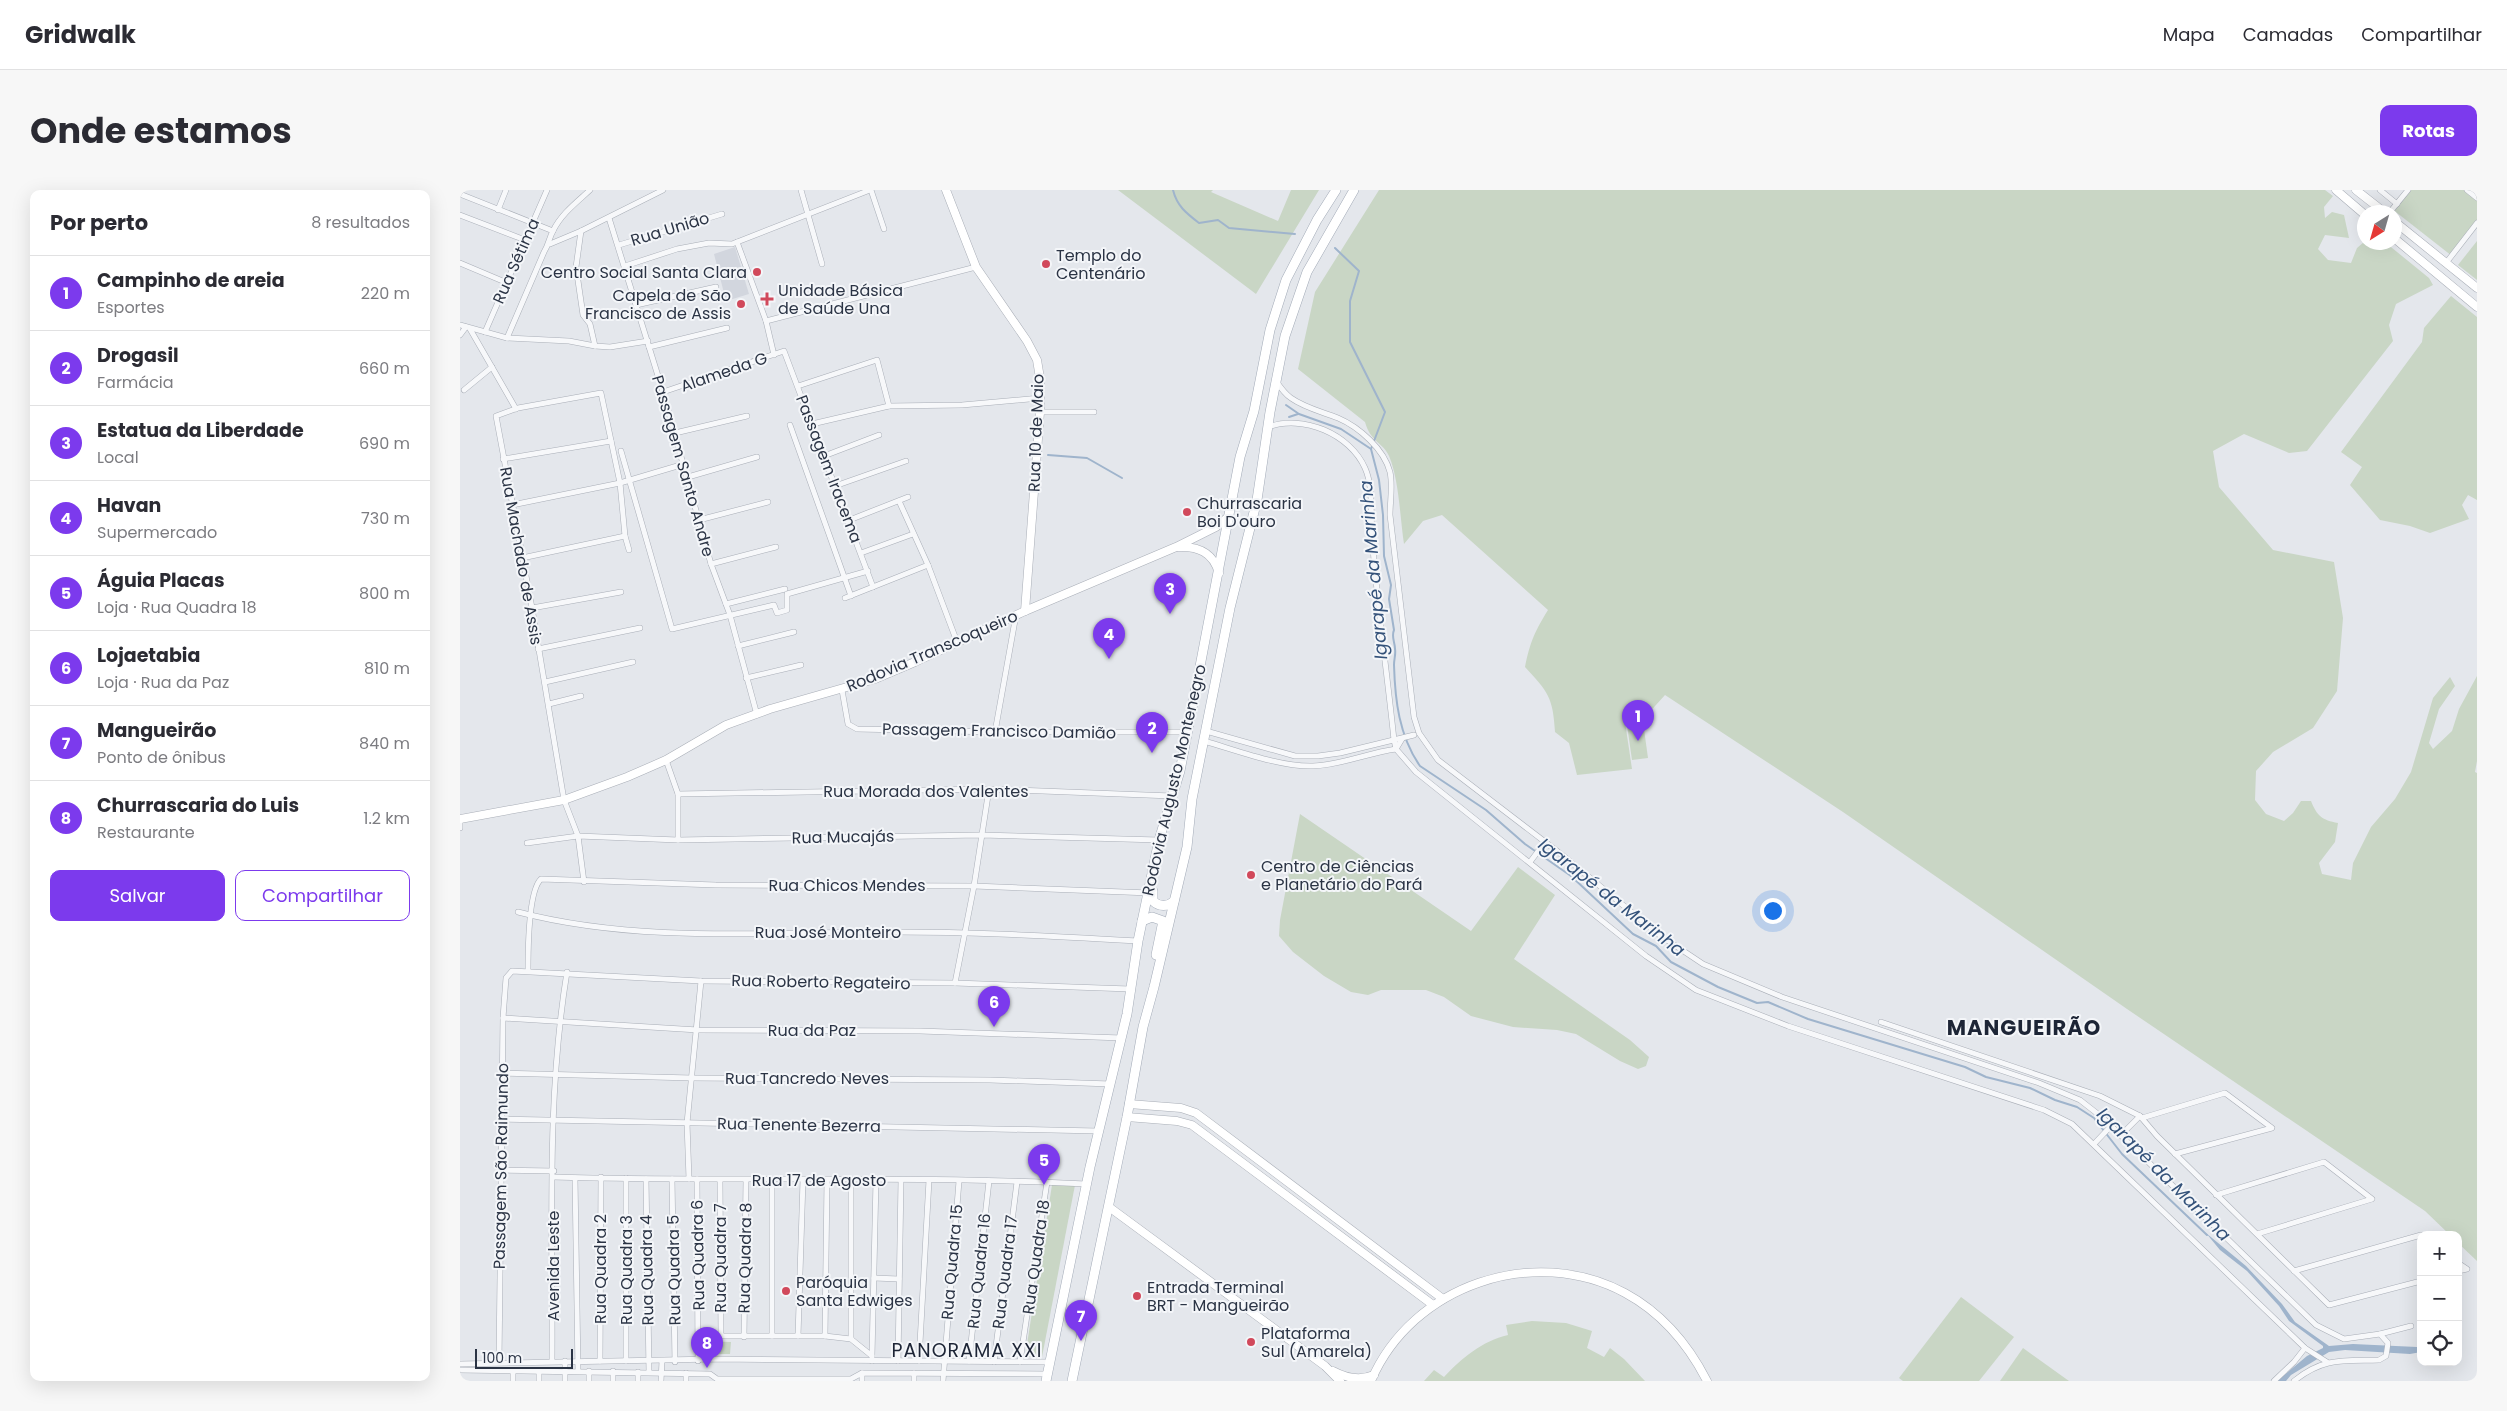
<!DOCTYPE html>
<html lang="pt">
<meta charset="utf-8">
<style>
:root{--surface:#fff;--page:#f7f7f7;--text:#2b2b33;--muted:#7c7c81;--line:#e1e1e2;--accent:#7c3aed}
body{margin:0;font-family:Poppins,sans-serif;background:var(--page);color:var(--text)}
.controls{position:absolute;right:15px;bottom:15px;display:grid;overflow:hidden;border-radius:10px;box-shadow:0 5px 20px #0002}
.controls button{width:45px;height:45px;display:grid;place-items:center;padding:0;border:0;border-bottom:1px solid var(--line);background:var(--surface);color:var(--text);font:25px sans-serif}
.compass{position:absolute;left:1897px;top:15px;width:45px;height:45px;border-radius:50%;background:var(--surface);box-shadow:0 5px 20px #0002;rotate:217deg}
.scale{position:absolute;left:15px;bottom:12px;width:98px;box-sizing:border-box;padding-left:5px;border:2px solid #2b3445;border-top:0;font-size:14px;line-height:18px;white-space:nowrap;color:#2b3445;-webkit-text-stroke:4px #f4f6f9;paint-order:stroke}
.you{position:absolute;left:1312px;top:720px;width:18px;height:18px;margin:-12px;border:4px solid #fff;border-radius:50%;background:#1a73e8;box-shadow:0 0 0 8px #1a73e833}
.badge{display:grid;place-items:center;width:32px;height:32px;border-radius:50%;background:var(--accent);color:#fff;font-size:16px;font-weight:700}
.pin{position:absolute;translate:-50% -41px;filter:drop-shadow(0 1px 2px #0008)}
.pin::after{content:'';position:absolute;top:26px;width:18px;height:15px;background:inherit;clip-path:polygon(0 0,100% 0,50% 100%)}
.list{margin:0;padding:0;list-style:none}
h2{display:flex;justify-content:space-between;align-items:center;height:65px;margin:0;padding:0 20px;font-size:21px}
h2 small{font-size:16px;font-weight:400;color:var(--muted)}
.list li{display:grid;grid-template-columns:32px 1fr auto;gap:15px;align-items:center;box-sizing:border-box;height:75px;padding:0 20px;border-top:1px solid var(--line)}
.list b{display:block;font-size:19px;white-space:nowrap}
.list p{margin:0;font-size:16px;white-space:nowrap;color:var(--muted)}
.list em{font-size:16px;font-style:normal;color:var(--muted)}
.actions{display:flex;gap:10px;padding:15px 20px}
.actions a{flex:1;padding:11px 0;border:1px solid var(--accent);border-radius:10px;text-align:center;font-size:18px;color:var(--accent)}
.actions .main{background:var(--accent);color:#fff}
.icon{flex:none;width:28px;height:28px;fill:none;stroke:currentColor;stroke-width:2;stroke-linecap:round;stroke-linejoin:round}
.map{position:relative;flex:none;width:2017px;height:1191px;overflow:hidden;border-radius:10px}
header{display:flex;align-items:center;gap:30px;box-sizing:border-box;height:70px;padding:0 25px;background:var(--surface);border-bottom:1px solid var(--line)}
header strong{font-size:24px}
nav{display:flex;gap:28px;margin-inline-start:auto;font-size:18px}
.intro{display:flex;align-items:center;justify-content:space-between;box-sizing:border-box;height:120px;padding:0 30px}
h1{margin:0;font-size:35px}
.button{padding:12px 22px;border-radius:10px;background:var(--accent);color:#fff;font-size:18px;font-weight:700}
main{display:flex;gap:30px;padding:0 30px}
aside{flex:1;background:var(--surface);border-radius:10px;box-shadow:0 5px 20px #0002}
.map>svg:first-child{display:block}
</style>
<header>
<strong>Gridwalk</strong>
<nav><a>Mapa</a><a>Camadas</a><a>Compartilhar</a></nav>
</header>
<div class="intro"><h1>Onde estamos</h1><a class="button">Rotas</a></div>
<main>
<aside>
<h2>Por perto<small>8 resultados</small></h2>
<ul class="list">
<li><span class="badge">1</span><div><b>Campinho de areia</b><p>Esportes</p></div><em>220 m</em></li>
<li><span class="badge">2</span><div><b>Drogasil</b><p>Farmácia</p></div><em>660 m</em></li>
<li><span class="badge">3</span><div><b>Estatua da Liberdade</b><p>Local</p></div><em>690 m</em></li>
<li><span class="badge">4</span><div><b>Havan</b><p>Supermercado</p></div><em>730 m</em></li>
<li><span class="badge">5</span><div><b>Águia Placas</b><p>Loja · Rua Quadra 18</p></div><em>800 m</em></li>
<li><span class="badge">6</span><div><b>Lojaetabia</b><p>Loja · Rua da Paz</p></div><em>810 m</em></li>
<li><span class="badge">7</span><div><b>Mangueirão</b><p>Ponto de ônibus</p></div><em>840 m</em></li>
<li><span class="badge">8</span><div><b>Churrascaria do Luis</b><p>Restaurante</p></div><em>1.2 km</em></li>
</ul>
<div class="actions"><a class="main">Salvar</a><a>Compartilhar</a></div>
</aside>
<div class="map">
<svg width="2017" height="1191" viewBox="0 0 2017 1191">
<rect width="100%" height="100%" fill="#e4e7ec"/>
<polygon fill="#d2d6de" points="275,57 289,104 266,111 254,64"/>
<g fill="#c9d6c5">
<polygon points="658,0 753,0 751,2 818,31 831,0 859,0 796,104"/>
<path d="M919,0H1865L1873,6L1864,17L1865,28L1872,22L1884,25L1889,48L1865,45L1858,59L1868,70L1891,73L1897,58L1904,52L1926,53L1969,88L1973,95L1936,114L1929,135L1933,151L1847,261L1829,263L1784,244L1753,261L1759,297L1813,360L1874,372L1883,428L1877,501L1853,538L1813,562L1796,581L1795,610L1806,624L1824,631L1833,623L1841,611H1851C1857,626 1862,630 1878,633L1875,652L1859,673L1862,684L1891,690L1893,673L1911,637L1935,609L1951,582L1973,508L1990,487L1995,496L1979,519L1969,553L1973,559L1992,541L1999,519L2017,486V571L2015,582L2017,583V1071L1998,1053V1045H1990L1965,1021L1667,819L1383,622L1205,505L1186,526L1165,532L1172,579L1117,585L1109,553L1095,542C1093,507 1088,502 1065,477C1070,452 1075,441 1088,420L982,325L963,331L944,354C940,328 939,289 929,266C923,252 911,253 905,232L838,179L855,102Z"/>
<polygon points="1948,0 2007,0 2017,8 2017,33 1992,66 1932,19"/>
<polygon points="2017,51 2017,90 1998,75"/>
<polygon points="1991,106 2017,127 2017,310 2008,305 2002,315 2009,329 1970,343 1950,336 1920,330 1890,295 1902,277 1881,262 1962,152 1964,138"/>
<polygon points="1183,532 1188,568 1172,570 1167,535"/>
<polygon points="840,624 1011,741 1058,677 1095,705 1054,769 1170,850 1189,867 1186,876 1178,879 1160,871 1116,844 1097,840 1053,837 1011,826 984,807 966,800 921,800 908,805 891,802 864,786 833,762 819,746 820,730"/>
<polygon points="592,995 615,995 582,1167 565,1167"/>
<polygon points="1501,1107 1554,1147 1519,1191 1443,1191 1439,1188"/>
<path d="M1072,1131L1106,1133L1132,1141L1127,1158L1144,1167L1150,1158L1164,1169L1185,1191H964L974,1180L984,1187C1002,1168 1022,1151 1048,1145L1046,1135Z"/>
<polygon points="242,1151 271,1152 270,1164 242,1164"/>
<polygon points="1563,1158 1609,1191 1540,1191"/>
</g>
<polygon fill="#9fb4cc" points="1746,1043 1786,1076 1822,1114 1835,1132 1869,1156 1893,1154 1957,1157 1961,1155 1961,1162 1950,1164 1885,1160 1869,1162 1831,1185 1826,1191 1817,1191 1847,1166 1863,1158 1863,1156 1829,1131 1819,1116 1787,1081 1760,1060"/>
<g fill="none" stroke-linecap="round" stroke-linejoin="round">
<g stroke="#9fb4cc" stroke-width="2">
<path d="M713,0C717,16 726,23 739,33L758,30L769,38L835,44"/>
<path d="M875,58L899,81L890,111V152L925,222L911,259L919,290L923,325L924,366L931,395L929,409L934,440C931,447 935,452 935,459C936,464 934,469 934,475C935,510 939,546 960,576L1026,620L1065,654L1111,686L1173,744L1196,756L1211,772L1258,797L1297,813L1308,812L1348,829L1505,877L1526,887L1570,898L1595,910L1617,917L1634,928L1662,964L1747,1045"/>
<polyline points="826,215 839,224 881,239 911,259"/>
<polyline points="829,227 838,224"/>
<polyline points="588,265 627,268 662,288"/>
</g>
<g stroke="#a9aeb7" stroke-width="6">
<g id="street">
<polyline points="341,0 362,74"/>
<polyline points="411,0 424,39"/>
<polyline points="1920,0 1937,14"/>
<polyline points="2007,0 2017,8"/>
<polyline points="0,4 93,41"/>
<polyline points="38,20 46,0"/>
<polyline points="1930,22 1948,0"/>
<polyline points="0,25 65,50"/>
<polyline points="149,28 203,202 251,374 270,425 297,525"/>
<polyline points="121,41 116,77 123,125 130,134 135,156"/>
<polyline points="277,52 306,131 314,165"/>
<polyline points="90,54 121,41 203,0"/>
<polyline points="159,55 262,24"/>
<polyline points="0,73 45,92"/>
<polyline points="1986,73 2017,33"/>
<polyline points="165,76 217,59 249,53 272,54 410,0"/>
<polyline points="176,115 256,97"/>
<polyline points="306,131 516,77"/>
<polyline points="0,135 47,148 109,151 135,156 150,157 188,151"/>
<polyline points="10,139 56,219"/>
<polyline points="25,142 87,0"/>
<polyline points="0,145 6,137"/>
<path d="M47,148L84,62C89,54 89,48 93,41C101,24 117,12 130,0"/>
<polyline points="189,157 267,138"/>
<path d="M816,191C820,197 825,204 831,208C845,218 863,222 878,228C899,237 924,259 930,282C933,296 930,311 930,325L954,527L959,543L978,570L1106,668L1198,744L1243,774L1322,807L1579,893L1620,910L1643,928L1856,1135L1884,1149L1920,1144L1928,1153L1926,1166L1919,1170C1883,1171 1864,1167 1834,1191"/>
<polyline points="338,196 417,170 429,216"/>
<polyline points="4,200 32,177"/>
<polyline points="203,202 324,161 413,397"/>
<polyline points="580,222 634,222"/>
<polyline points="352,234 429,216 502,215 580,208"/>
<polyline points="330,235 391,406"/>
<path d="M808,237C843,224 890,244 905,278C914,298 910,324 912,346C917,414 927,482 934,550L936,559L956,582L1186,766L1236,800L1328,836L1584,920L1612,934L1845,1158L1867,1172"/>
<polyline points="215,243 287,226"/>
<polyline points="161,261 212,439 314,415 317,423 327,420 327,404 408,381"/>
<polyline points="364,266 419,245"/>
<polyline points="43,269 151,251"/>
<polyline points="228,287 297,267"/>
<polyline points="375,296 446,271"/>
<polyline points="439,311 468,375 497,452"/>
<polyline points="52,315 160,293 224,274"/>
<polyline points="239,330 308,312"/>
<polyline points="387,331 448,307"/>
<polyline points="401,363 453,344"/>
<polyline points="62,368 165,346"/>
<polyline points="251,374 316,357"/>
<polyline points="385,408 468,375"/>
<polyline points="266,414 325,399"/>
<polyline points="72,418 161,402"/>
<polyline points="278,456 334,442"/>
<polyline points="78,459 180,438"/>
<polyline points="286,488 341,475"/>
<polyline points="85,492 173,472"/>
<polyline points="382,500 388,534 397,539 535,542 727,542"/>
<polyline points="89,514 121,506"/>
<polyline points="746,541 835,566 858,566 880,563 954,545"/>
<polyline points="535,542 556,425"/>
<path d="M744,551C776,560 820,577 853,576C881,575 908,563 936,559L942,549"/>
<polyline points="206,570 218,604 218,650"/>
<polyline points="218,604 529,599 712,606"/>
<polyline points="0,638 0,629"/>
<polyline points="67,653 118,646 218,650 521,645 699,650"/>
<polyline points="1070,672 1082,656"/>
<polyline points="124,692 118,646 104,610 72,418 36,226 58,218 141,203 160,293 165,346 169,360"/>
<path d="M58,722C173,752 296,743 413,742C502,741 590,746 678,751"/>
<path d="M68,781C68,763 68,701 81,689L256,695L514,696L690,703"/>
<polyline points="495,793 514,696 529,599"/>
<polyline points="43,828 238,840 460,841 662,848"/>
<polyline points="1421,832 1640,906 1680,926 1661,945"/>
<polyline points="43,883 232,888 530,890 651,894"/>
<polyline points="1680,926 1697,946 1869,1115 1961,1091"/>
<polyline points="1682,928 1765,903 1812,938 1715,964"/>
<polyline points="41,929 638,941"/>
<polyline points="1634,954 1651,936"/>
<polyline points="40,980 94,981"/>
<path d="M93,987C270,992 449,985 626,994"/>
<polyline points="115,988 118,1181"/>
<polyline points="166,988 166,1171"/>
<polyline points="186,989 189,1182"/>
<polyline points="212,989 215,1172"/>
<polyline points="229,989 227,933 241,791"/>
<polyline points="237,989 238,1171"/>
<polyline points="260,990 261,1146"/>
<polyline points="1756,1005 1864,972 1912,1009 1797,1044"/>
<polyline points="1998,1073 2007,1079 1998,1081"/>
<polyline points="1834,1081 1961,1045"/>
<polyline points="414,1088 439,1089"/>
<polyline points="1920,1144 1951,1136"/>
<polyline points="239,1146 365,1146 391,1149 412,1166 412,1171"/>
<polyline points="312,1146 312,991"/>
<polyline points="338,1146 343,990"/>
<polyline points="365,1146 367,990"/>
<polyline points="284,1147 286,990"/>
<polyline points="391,1149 391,990"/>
<polyline points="412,1166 416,990"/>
<path d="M92,1171C93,1042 86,910 107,782"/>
<polyline points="140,1171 141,987"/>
<polyline points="438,1171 441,990"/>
<polyline points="459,1171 469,990"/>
<polyline points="509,1171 529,991"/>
<polyline points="39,1172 43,828 46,788 52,781 241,791 495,793 670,799"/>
<polyline points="534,1172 557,992"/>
<polyline points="560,1172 587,992"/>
<polyline points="0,1174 255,1169 589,1172"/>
<polyline points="0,1180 250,1184 257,1189 391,1189 402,1183 587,1184"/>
<polyline points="53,1180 53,1191"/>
<polyline points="402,1183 402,1191"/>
<polyline points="79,1191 79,1180"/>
<polyline points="105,1191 105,1171"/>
<polyline points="129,1191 129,1181"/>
<polyline points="153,1191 153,1181"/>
<polyline points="178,1191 178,1182"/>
<polyline points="201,1191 202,1171"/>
<polyline points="226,1191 226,1183"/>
<polyline points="454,1191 454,1183"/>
<polyline points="483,1191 499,991"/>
<polyline points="1814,1191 1834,1172 1845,1158"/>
</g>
</g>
<g stroke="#a9aeb7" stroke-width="9">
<g id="secondary">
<polyline points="486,0 516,77 567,151 577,170 580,188 580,222 565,421"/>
<polyline points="1876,0 1904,24"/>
<polyline points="1896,0 1924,22"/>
<polyline points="1934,31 2017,98"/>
<polyline points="1934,48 2017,117"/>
<path d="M718,357C738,356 753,362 759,383"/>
<polyline points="0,629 104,610 167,587 206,570 266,535 310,519 415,489 455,472 565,421 716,357 756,337 768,327"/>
<polyline points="669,914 721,918 736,923 983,1109"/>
<polyline points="667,927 717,931 732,935 973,1115"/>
<polyline points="649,1017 865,1176 880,1191"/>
<path d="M873,1181C886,1188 900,1191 914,1185"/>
<path d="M911,1191C952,1095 1074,1054 1165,1103C1202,1123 1228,1154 1247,1191"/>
</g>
</g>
<g stroke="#a3abb8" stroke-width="10">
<g id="primary">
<path d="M693,701V711C699,717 708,717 714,711"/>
<polyline points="682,731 692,727 703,731 696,765"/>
<polyline points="586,1191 630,977 667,824 678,751 699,650 720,581 780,267 794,221 810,140 826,90 857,30 876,0"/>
<polyline points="612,1191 667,927 683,837 694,797 727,657 732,609 770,418 797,310 810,222 825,146 847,82 894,0"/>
</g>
</g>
<use href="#street" stroke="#f7f8fa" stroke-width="5"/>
<use href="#secondary" stroke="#fff" stroke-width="8"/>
<use href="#primary" stroke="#fff" stroke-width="9"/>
</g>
<g fill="#d1495b" stroke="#f4f6f9" stroke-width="2">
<circle cx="586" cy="74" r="5"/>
<circle cx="297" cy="82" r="5"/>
<path d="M304.5 101.5h5v5h5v5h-5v5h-5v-5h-5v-5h5z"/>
<circle cx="281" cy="114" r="5"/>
<circle cx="727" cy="322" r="5"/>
<circle cx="791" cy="685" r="5"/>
<circle cx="326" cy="1101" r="5"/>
<circle cx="677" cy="1106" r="5"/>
<circle cx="791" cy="1152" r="5"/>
</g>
<g text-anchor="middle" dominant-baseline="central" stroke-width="4" stroke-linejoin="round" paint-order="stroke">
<g font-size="16" fill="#2b3445" stroke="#f4f6f9">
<text transform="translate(210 39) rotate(-17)">Rua União</text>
<text transform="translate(56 71) rotate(-66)">Rua Sétima</text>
<text transform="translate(264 182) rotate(-19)">Alameda G</text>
<text transform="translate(576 243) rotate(-88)">Rua 10 de Maio</text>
<text transform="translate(223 276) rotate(74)">Passagem Santo Andre</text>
<text transform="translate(369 279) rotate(69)">Passagem Iracema</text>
<text transform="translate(61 366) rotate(80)">Rua Machado de Assis</text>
<text transform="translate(472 461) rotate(-23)">Rodovia Transcoqueiro</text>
<text transform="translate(539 541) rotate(1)">Passagem Francisco Damião</text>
<text transform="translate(714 590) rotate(-77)">Rodovia Augusto Montenegro</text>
<text x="466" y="601">Rua Morada dos Valentes</text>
<text transform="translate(383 647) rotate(-1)">Rua Mucajás</text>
<text x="387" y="695">Rua Chicos Mendes</text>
<text x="368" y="742">Rua José Monteiro</text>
<text transform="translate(361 792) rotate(1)">Rua Roberto Regateiro</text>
<text x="352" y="840">Rua da Paz</text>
<text x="347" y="888">Rua Tancredo Neves</text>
<text transform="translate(339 935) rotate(1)">Rua Tenente Bezerra</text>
<text transform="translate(41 976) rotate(-89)">Passagem São Raimundo</text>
<text x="359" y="990">Rua 17 de Agosto</text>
<text transform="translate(238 1065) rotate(-91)">Rua Quadra 6</text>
<text transform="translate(576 1067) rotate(-82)">Rua Quadra 18</text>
<text transform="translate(260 1068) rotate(-90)">Rua Quadra 7</text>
<text transform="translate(285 1068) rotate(-89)">Rua Quadra 8</text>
<text transform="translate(492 1072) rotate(-85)">Rua Quadra 15</text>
<text transform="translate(93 1076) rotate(-90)">Avenida Leste</text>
<text transform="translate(140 1079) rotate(-90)">Rua Quadra 2</text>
<text transform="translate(166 1080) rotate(-90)">Rua Quadra 3</text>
<text transform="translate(187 1080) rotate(-91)">Rua Quadra 4</text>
<text transform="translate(214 1080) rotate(-91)">Rua Quadra 5</text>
<text transform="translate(519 1081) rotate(-84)">Rua Quadra 16</text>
<text transform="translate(545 1082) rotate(-83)">Rua Quadra 17</text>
</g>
<g font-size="16" fill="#2b3445" stroke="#f4f6f9" text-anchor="start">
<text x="596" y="65">Templo do<tspan x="596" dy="18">Centenário</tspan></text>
<text x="287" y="82" text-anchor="end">Centro Social Santa Clara</text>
<text x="318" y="100">Unidade Básica<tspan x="318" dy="18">de Saúde Una</tspan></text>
<text x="271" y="105" text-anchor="end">Capela de São<tspan x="271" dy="18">Francisco de Assis</tspan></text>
<text x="737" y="313">Churrascaria<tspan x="737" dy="18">Boi D'ouro</tspan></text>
<text x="801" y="676">Centro de Ciências<tspan x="801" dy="18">e Planetário do Pará</tspan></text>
<text x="336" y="1092">Paróquia<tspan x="336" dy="18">Santa Edwiges</tspan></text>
<text x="687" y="1097">Entrada Terminal<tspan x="687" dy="18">BRT - Mangueirão</tspan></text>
<text x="801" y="1143">Plataforma<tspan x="801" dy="18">Sul (Amarela)</tspan></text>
</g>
<g font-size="18" font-style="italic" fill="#34527a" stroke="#f4f6f9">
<text transform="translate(913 380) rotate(-95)">Igarapé da Marinha</text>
<text transform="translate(1152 707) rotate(38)">Igarapé da Marinha</text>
<text transform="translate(1704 984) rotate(45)">Igarapé da Marinha</text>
</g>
<g font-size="19" letter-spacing="1" fill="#1d2536" stroke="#f4f6f9">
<text x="507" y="1160">PANORAMA XXI</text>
</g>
<g font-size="21" font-weight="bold" letter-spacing="1" fill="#1d2536" stroke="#f4f6f9">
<text x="1564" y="837">MANGUEIRÃO</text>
</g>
</g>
</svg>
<div class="controls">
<button>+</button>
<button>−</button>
<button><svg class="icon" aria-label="locate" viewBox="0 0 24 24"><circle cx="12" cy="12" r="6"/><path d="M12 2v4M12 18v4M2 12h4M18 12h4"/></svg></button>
</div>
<svg class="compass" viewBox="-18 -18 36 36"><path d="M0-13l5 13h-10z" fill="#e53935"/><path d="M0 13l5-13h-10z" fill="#7c7c81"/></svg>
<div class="scale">100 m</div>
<div class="you"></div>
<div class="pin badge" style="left:1178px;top:551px">1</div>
<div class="pin badge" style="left:692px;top:563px">2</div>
<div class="pin badge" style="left:710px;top:424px">3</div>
<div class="pin badge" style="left:649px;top:469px">4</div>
<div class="pin badge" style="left:584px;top:995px">5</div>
<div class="pin badge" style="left:534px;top:837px">6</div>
<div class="pin badge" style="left:621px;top:1151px">7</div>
<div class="pin badge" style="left:247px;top:1178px">8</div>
</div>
</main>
